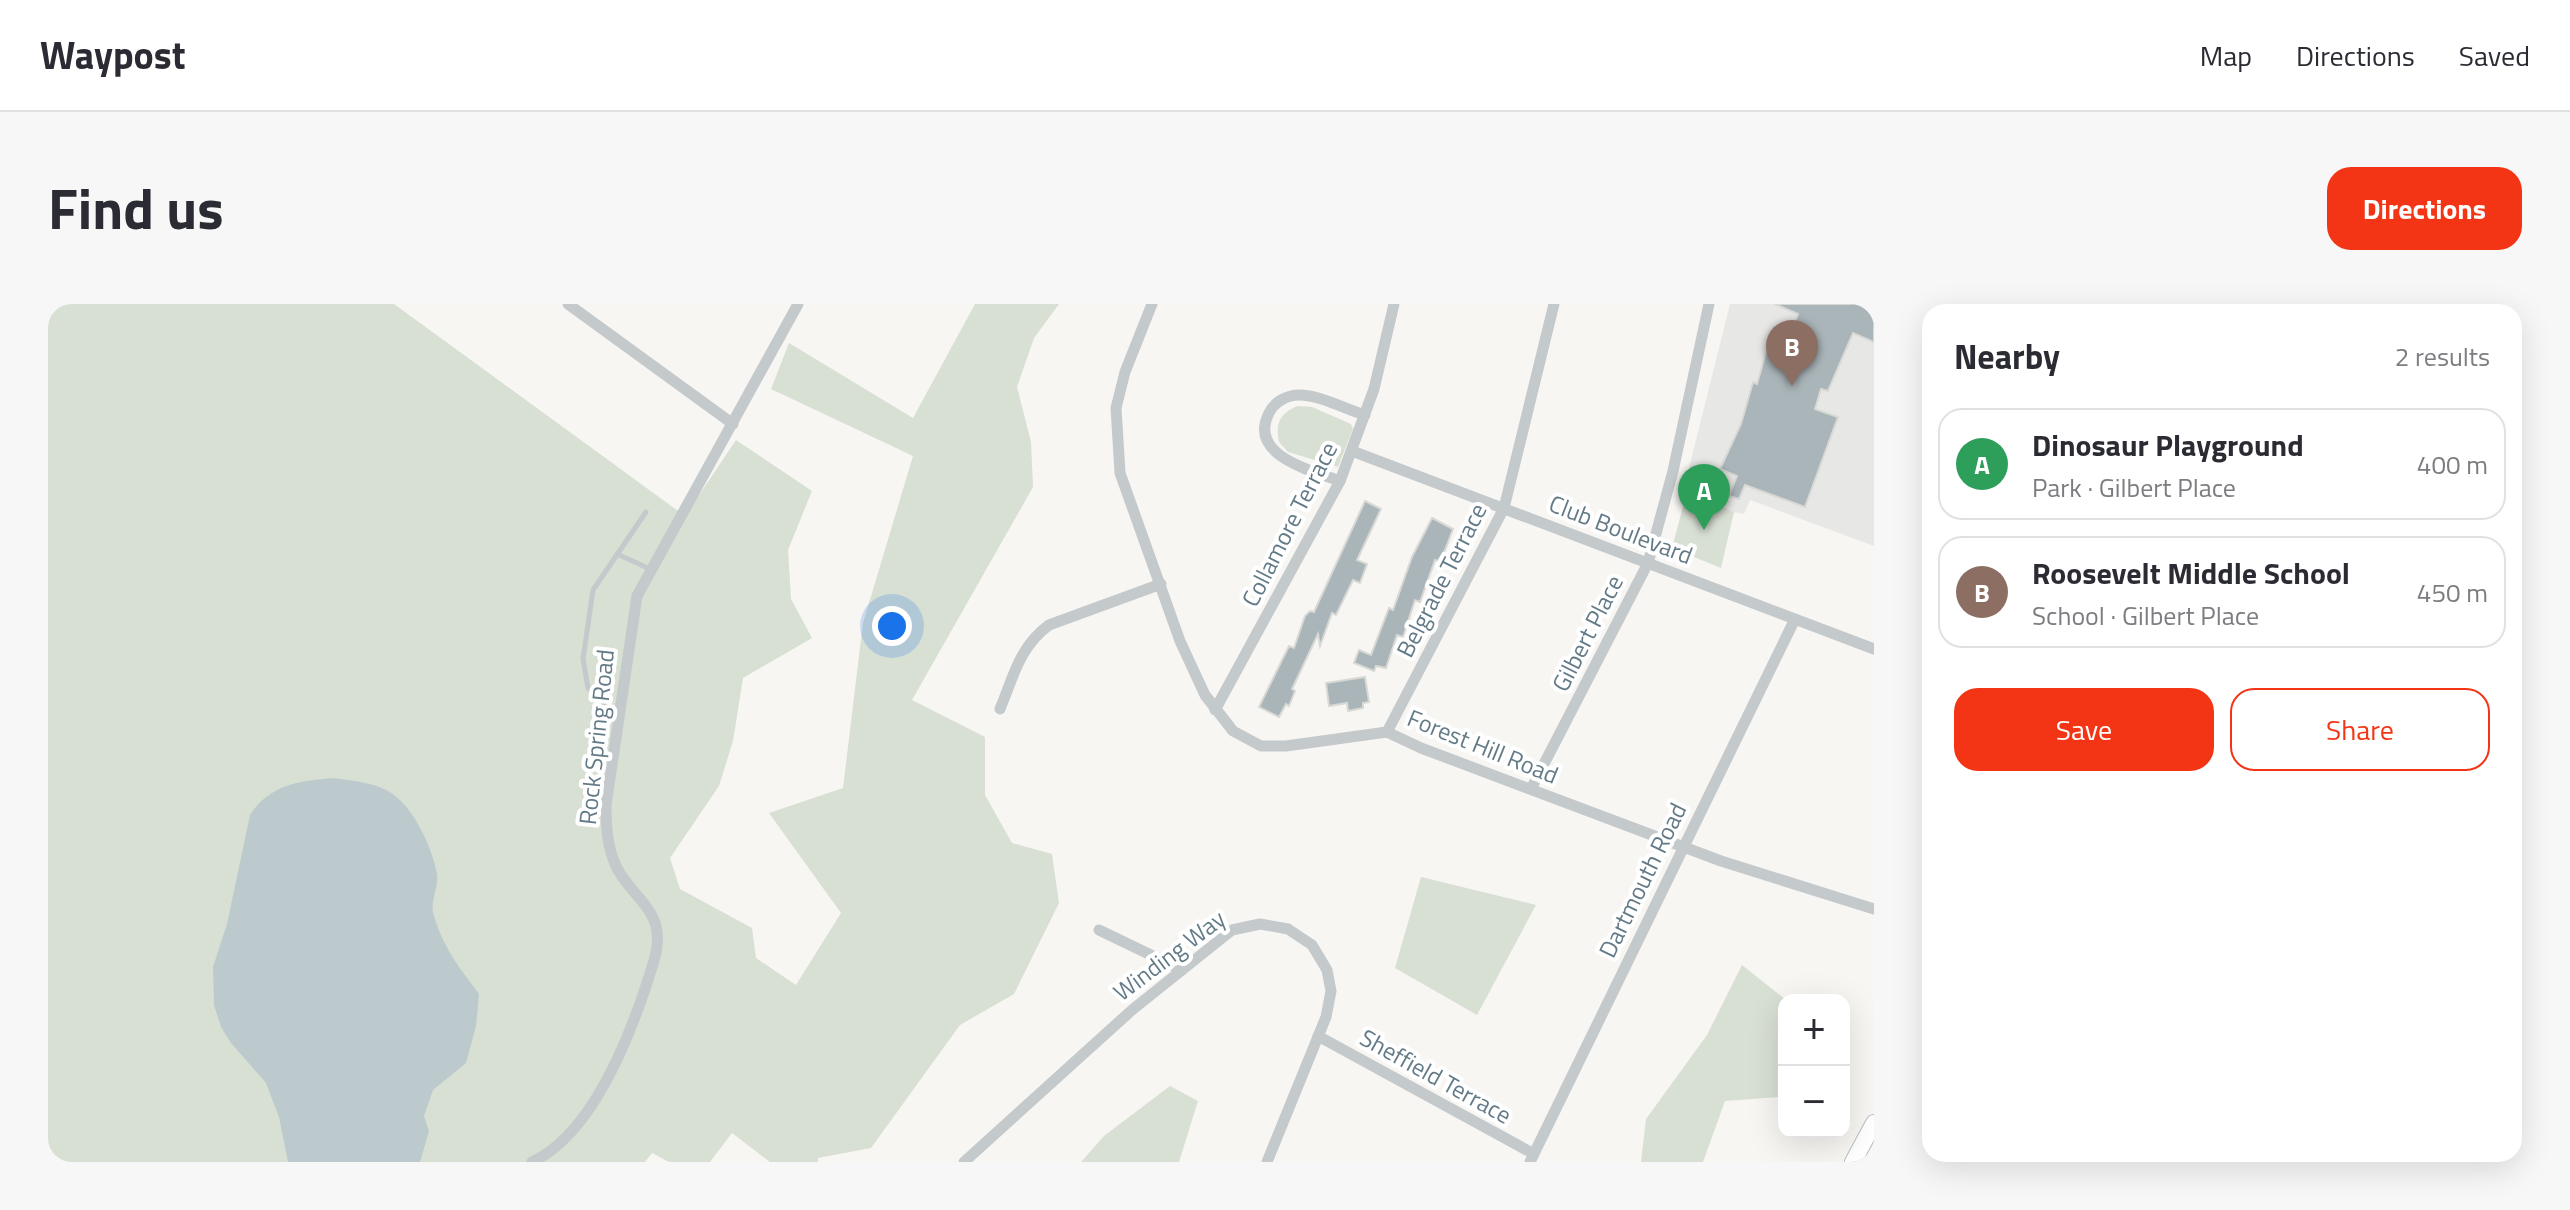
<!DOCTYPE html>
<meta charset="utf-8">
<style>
:root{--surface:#fff;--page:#f7f7f7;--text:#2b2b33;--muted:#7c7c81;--line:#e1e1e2;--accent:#f33516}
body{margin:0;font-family:"Titillium Web",sans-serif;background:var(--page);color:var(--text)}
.controls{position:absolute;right:24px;bottom:24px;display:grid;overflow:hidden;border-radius:16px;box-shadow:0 8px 32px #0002}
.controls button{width:72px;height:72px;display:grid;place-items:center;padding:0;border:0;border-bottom:2px solid var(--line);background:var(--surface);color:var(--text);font:40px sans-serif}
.you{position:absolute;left:844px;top:322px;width:28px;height:28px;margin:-20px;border:6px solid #fff;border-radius:50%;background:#1a73e8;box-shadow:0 0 0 12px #1a73e833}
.badge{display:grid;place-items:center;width:52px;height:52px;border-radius:50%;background:var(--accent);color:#fff;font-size:26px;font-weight:700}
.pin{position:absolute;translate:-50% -66px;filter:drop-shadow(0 2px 4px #0008)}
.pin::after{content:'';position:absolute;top:42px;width:28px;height:24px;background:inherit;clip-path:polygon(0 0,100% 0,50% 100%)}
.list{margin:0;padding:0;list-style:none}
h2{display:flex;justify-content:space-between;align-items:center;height:104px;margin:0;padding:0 32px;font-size:34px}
h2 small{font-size:26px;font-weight:400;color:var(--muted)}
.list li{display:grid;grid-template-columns:52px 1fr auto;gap:24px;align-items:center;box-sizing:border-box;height:112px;margin:0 16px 16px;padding:0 16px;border:2px solid var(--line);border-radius:24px}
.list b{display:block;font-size:30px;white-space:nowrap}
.list p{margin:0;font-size:26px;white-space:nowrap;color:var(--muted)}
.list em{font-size:26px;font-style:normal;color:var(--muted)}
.actions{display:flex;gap:16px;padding:24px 32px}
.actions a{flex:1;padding:18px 0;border:2px solid var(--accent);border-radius:24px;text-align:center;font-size:28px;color:var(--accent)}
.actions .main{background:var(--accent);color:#fff}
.map{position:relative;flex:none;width:1826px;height:858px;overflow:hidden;border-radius:24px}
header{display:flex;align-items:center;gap:48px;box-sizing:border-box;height:112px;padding:0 40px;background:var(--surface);border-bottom:2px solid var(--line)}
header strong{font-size:38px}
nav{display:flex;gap:44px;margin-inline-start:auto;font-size:28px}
.intro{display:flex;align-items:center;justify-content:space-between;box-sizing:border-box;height:192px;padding:0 48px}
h1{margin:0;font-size:56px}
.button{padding:20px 36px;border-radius:24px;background:var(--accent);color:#fff;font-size:28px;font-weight:700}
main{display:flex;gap:48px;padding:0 48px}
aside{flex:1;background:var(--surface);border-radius:24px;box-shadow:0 8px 32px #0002}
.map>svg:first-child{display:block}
</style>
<header>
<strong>Waypost</strong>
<nav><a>Map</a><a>Directions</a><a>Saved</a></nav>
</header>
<div class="intro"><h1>Find us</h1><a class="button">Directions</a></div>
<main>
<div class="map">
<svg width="1826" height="858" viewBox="0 0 1826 858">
<rect width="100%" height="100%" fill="#f7f6f3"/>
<polygon fill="#e7e8e6" points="1682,0 1826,0 1826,242 1702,196 1696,210 1686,208 1672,201 1681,178 1641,164"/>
<g fill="#d8dfd3">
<polygon points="0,0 346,0 637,212 688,136 764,187 740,246 743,295 764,334 695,374 685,437 671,482 622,554 632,585 704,624 708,654 748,681 793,609 721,509 795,484 815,319 865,152 723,85 741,39 865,114 927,0 1011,0 986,34 969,83 983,138 985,183 864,396 937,433 937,491 964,539 1004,550 1011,599 966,690 912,721 823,844 770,854 770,858 722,858 684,829 662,858 621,858 604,849 597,858 0,858"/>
<path d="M1250,102L1264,103L1303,120L1305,125L1290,163L1240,148L1231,138C1227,119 1232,109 1250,102Z"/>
<polygon points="1645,165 1681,178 1672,201 1686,208 1673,264 1624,244"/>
<polygon points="1373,573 1488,601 1429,711 1347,664"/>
<polygon points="1694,661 1738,696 1736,778 1731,793 1677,797 1655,858 1593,858 1598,815 1659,731"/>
<polygon points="1122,782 1150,797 1131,858 1033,858 1056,832"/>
</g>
<path fill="#bccacd" d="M286,474C304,477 324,478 340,487C365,501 384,543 389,570C391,584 381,598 386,612C396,645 411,663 431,690L428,722L418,759L385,786L376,812L381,827L372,858H240L231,813L218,779L183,739L173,723L166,701L165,663L179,620L202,511C222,480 252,477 286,474Z"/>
<g fill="#aab5b9" stroke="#d8d8d5" stroke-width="2">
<polygon points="1727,0 1826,0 1826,38 1805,29 1780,87 1773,85 1767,105 1790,113 1757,203 1697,181 1691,195 1681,192 1689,172 1672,165 1693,120 1705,78 1709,80 1723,30 1741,37 1750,10"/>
<polygon points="1317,197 1333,205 1309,256 1319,260 1312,279 1305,276 1288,311 1284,309 1272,342 1270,330 1244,385 1247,387 1241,402 1238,400 1231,413 1211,403 1241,342 1246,344 1257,312 1262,307 1266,308"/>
<polygon points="1384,214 1405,225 1397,246 1390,257 1387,256 1372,298 1367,296 1355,333 1349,331 1338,364 1328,362 1326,367 1306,359 1311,346 1323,351 1341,304 1345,306 1364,253"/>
<polygon points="1317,373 1321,398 1315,399 1315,404 1300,407 1299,399 1281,402 1278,379"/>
</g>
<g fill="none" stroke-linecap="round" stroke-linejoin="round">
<g stroke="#b8bec2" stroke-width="18">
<polyline id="secondary" points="1805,858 1826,819"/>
</g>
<g stroke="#c4c9cc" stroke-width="5">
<polyline points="569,250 602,265"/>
<polyline points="570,410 540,384 535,355 545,286 598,208"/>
</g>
<g stroke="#c4c9cc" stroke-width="11">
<polyline points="520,0 685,120"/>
<polyline points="1104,0 1077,68 1068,104 1072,169 1132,337 1157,391 1185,427 1213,442 1238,442 1339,428 1373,444 1673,557 1826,605"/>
<polyline points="1304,147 1826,345"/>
<path d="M1292,177C1265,167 1199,152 1221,109C1226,98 1239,91 1251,91C1272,91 1297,105 1317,111"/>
<path d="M952,405C965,374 971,343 1001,321L1113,280"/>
<polyline points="1167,406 1292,177 1326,85 1346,0"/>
<polyline points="1339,428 1456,204 1506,0"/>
<polyline points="1483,485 1600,259 1625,167 1661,0"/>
<polyline points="1051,626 1134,666"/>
<polyline points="1270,732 1486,850"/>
<path d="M484,858C542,831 579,739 598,682C604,662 613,643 608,622C602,599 577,583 568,562C559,543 558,522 558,501L589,292L750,0"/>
<polyline points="916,858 1084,706 1184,626 1212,620 1240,625 1264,641 1279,666 1283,687 1278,713 1219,858"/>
<polyline points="1482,858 1747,315"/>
</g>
<use href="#secondary" stroke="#fff" stroke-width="16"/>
</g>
<g text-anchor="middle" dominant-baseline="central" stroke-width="8" stroke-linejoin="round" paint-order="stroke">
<g font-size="24" fill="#637a87" stroke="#fff">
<text transform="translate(1241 220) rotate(-63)">Collamore Terrace</text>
<text transform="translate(1573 225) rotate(21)">Club Boulevard</text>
<text transform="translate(1393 276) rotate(-63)">Belgrade Terrace</text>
<text transform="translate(1539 329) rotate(-63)">Gilbert Place</text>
<text transform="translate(548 433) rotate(-84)">Rock Spring Road</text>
<text transform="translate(1435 442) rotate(22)">Forest Hill Road</text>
<text transform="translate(1594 576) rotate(-64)">Dartmouth Road</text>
<text transform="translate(1121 651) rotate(-37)">Winding Way</text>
<text transform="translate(1388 772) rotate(29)">Sheffield Terrace</text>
</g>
</g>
</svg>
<div class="controls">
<button>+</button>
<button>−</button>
</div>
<div class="you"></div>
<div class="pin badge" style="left:1656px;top:226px;background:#2e9e5b">A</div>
<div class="pin badge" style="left:1744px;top:82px;background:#8d6e63">B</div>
</div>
<aside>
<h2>Nearby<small>2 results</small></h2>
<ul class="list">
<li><span class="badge" style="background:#2e9e5b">A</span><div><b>Dinosaur Playground</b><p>Park · Gilbert Place</p></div><em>400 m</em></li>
<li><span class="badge" style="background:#8d6e63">B</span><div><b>Roosevelt Middle School</b><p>School · Gilbert Place</p></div><em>450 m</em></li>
</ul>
<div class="actions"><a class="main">Save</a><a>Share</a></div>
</aside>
</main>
